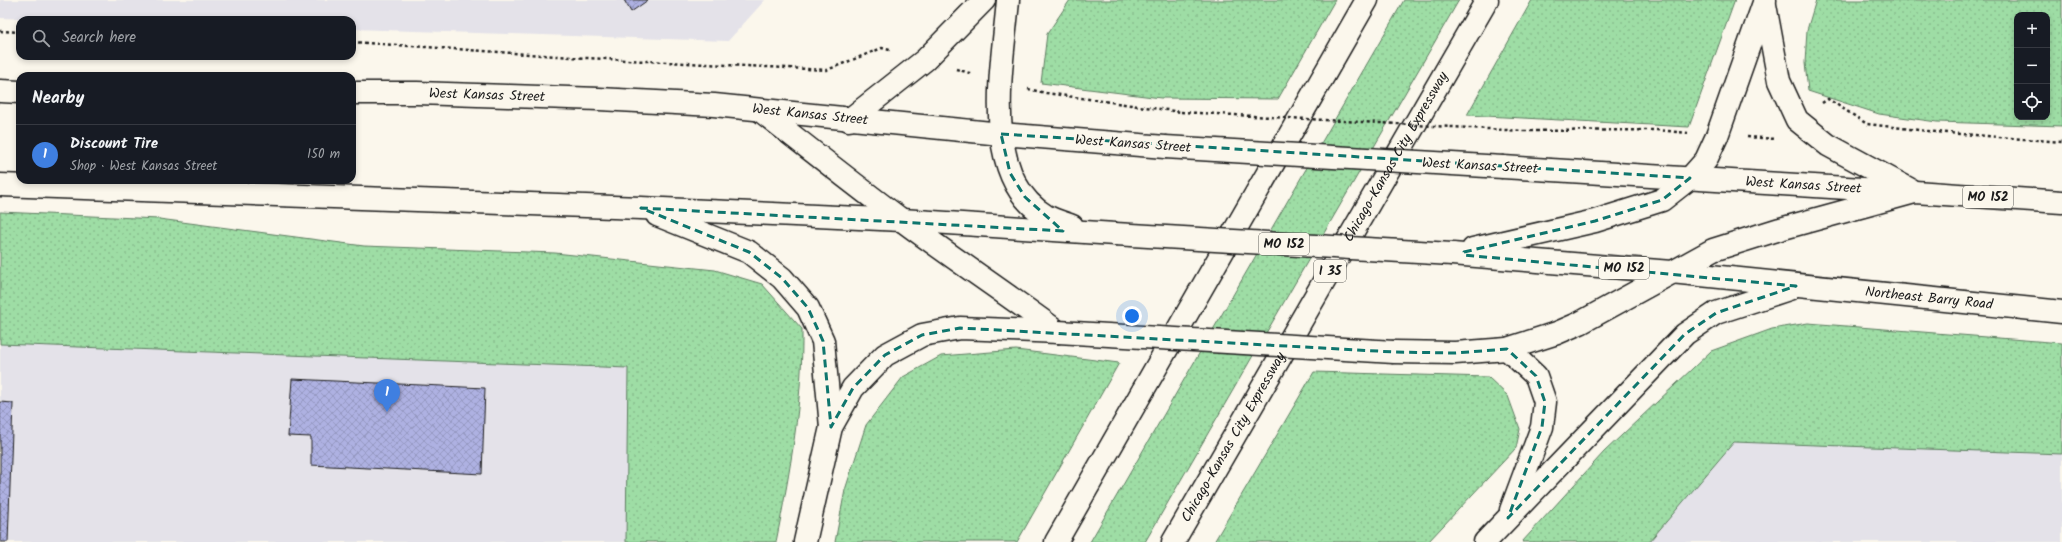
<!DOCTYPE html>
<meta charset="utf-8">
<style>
:root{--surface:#171b24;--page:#242831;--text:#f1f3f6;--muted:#9ea1a6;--line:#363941;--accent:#ea580c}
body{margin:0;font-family:Kalam,sans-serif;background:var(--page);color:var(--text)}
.controls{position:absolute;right:12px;top:12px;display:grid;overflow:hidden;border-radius:8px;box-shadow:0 2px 6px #0003}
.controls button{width:36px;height:36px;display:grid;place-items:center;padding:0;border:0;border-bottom:1px solid var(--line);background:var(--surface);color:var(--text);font:20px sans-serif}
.you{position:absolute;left:1132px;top:316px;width:14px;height:14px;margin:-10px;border:3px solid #fff;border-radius:50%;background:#1a73e8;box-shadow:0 0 0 6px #1a73e833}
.badge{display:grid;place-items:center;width:26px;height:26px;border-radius:50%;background:var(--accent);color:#fff;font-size:13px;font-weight:700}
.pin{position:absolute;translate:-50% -33px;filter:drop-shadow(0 1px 2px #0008)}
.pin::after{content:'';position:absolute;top:21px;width:14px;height:12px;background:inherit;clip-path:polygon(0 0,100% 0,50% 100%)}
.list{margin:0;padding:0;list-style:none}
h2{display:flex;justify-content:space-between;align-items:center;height:52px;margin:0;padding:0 16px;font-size:17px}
h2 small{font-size:13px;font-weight:400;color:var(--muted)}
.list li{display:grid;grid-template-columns:26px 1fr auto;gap:12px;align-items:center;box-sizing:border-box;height:60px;padding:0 16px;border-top:1px solid var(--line)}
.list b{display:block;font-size:15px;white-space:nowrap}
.list p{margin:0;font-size:13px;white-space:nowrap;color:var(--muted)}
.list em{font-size:13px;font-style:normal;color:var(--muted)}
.icon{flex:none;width:22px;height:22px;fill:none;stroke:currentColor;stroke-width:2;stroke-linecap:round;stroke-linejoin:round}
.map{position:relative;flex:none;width:2062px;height:542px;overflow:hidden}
.search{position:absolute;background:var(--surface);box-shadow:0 2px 6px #0003;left:16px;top:16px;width:340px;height:44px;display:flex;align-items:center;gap:10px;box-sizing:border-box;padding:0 14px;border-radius:12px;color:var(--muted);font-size:15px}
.panel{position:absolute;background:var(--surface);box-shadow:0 2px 6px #0003;left:16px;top:72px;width:340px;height:112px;border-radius:12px}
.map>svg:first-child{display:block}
</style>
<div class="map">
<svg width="2062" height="542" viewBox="0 0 2062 542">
<defs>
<pattern id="grass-dots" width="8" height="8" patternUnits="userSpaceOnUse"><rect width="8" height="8" fill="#9edda5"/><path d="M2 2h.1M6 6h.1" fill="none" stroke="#88bd8d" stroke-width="1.8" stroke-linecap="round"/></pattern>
<pattern id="building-cross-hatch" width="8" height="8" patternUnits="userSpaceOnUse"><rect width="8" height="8" fill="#aeb1e2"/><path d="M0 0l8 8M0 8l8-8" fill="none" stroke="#9598c1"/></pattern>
</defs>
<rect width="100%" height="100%" fill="#fbf7ec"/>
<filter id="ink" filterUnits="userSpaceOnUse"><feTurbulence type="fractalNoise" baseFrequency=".025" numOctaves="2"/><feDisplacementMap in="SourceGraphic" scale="8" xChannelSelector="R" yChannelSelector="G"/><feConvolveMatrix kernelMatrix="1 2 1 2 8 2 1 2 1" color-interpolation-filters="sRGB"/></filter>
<g filter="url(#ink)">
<g fill="#e4e2e9">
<polygon points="0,0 765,0 728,41 352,29 352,20 62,20 0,18"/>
<polygon points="0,344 628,368 626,542 0,542"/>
<polygon points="1734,442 2062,454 2062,542 1649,542"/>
</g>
<g fill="url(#grass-dots)" stroke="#5d7c60" fill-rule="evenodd">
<polygon points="1070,0 1335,0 1278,99 1161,98 1041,83 1047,34"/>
<polygon points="1404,0 1459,0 1145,542 1090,542"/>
<polygon points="1532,0 1735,0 1689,127 1467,115"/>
<path d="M1816,0H2062V126L1937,122L1879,114L1808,91L1805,63L1807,30ZM2017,15H2047V117H2017Z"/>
<path d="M0,212L159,219L364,246L555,253L715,270L762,284L802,329C803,400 790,472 776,542H626L628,368L0,344Z"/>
<polygon points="1808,323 2062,343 2062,454 1734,442 1649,542 1522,542 1604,452 1711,351 1772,329"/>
<polygon points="1016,350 1119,363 1017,542 835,542 845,490 866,425 903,377 941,356"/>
<polygon points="1314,372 1488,377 1508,396 1520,429 1516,448 1428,542 1214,542"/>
</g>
<g fill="url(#building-cross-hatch)" stroke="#1c1c1c">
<polygon points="624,0 648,0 631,12"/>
<polygon points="292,379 485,388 482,474 311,465 311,437 288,436"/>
<polygon points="0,402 13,403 8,542 0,542"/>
</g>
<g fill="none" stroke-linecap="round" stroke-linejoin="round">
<g stroke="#1c1c1c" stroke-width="25">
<g id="highway">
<path d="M1008,0C1003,64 979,176 1046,216C1054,220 1064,223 1072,226"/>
<polyline points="1765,5 1779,81 1797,120 1828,145 1909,189"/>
<polyline points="0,91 20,92"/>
<path id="s1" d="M352,93H417L599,99L714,105L1001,134L1165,147"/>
<path d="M761,111C808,148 855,185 903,221C954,259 1007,294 1058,332"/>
<polyline points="849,120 925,60 984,0"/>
<path id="s2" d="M1503,167L1896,191"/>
<polyline points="0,185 641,208 902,220 1115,234"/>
<polyline points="657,215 749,252 782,278 808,308 823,341 831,427"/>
<polyline points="1473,249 1595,221 1662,200 1690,178 1706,160 1717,136 1765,0"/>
<path id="s3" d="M1452,254L1671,272L2062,312"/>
<polyline points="1507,349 1536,376 1545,402 1542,427 1511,510"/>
<polyline points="1394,352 1455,353 1507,349 1557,333 1580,323 1713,250 1780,229 1915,192 2062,202"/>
<polyline points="805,542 831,427 853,388 885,355 922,335 960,328 1058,332"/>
<polyline points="1056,542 1367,0"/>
<path id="s4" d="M1173,542L1487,0"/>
<polyline points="1485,542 1685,334 1716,313 1789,289"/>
</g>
</g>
<g stroke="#1c1c1c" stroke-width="2.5" stroke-dasharray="3 3" stroke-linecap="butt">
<polyline points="0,31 20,32"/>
<polyline points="352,42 586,58 827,70 882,48 890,50"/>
<polyline points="956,69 973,74"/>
<polyline points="1028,89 1046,93 1181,112"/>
<polyline points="1822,103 1828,99 1867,124 1936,132 2062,142"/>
<polyline points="1524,131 1657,130 1688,133"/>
<polyline points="1747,137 1776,139"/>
</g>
<use href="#highway" stroke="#fbf7ec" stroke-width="22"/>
<g stroke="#1c1c1c" stroke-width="25" stroke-linecap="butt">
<g id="highway-bridge">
<polyline points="1165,147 1503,167"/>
<polyline points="1115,234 1452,254"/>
<polyline points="1058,332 1394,352"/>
</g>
</g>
<polyline stroke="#1c1c1c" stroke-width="2.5" stroke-dasharray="3 3" stroke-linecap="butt" points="1181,112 1524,131"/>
<use href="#highway-bridge" stroke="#fbf7ec" stroke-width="22"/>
</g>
</g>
<path fill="none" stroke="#0f766e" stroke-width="3" stroke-dasharray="8 5" stroke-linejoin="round" d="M1001,134L1690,178L1662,200L1595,221L1464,252V255L1796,286L1716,313L1685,334L1508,518L1542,427L1545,402L1536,376L1507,349L1455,353L1394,352L960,328L922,335L885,355L853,388L831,427L823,341L808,308L782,278L749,252L641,208L1063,231L1025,197L1010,173Z"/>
<g text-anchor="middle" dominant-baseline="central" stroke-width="3" stroke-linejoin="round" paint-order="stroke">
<g fill="#fbf7ec" stroke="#5f5e5a" stroke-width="1">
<rect x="1963" y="186" width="50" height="22" rx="3"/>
<rect x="1259" y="233" width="50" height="22" rx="3"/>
<rect x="1599" y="257" width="50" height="22" rx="3"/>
<rect x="1314" y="260" width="32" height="22" rx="3"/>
</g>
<g font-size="13" font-weight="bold" fill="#1c1c1c">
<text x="1988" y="197">MO 152</text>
<text x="1284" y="244">MO 152</text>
<text x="1624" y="268">MO 152</text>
<text x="1330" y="271">I 35</text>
</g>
<g font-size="14" fill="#1c1c1c" stroke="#fbf7ec">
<text stroke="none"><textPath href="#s1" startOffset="135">West Kansas Street</textPath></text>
<text stroke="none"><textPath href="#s1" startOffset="459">West Kansas Street</textPath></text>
<text transform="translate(1133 144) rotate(4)">West Kansas Street</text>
<text stroke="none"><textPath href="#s4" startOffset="445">Chicago-Kansas City Expressway</textPath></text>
<text transform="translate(1480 166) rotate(3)">West Kansas Street</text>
<text stroke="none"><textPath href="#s2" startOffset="301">West Kansas Street</textPath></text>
<text stroke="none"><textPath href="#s3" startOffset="479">Northeast Barry Road</textPath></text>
<text stroke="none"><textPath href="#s4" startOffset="121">Chicago-Kansas City Expressway</textPath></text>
</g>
</g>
</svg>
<div class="controls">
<button>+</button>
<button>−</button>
<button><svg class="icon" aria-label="locate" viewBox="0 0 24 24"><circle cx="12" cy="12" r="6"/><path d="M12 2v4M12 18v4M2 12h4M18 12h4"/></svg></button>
</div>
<div class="you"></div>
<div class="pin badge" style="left:387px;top:412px;background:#3f7fe0">1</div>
<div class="search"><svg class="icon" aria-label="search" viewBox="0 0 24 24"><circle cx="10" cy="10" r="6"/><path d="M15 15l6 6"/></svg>Search here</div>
<section class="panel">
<h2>Nearby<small></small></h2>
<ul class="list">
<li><span class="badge" style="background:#3f7fe0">1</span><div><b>Discount Tire</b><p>Shop · West Kansas Street</p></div><em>150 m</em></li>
</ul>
</section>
</div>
